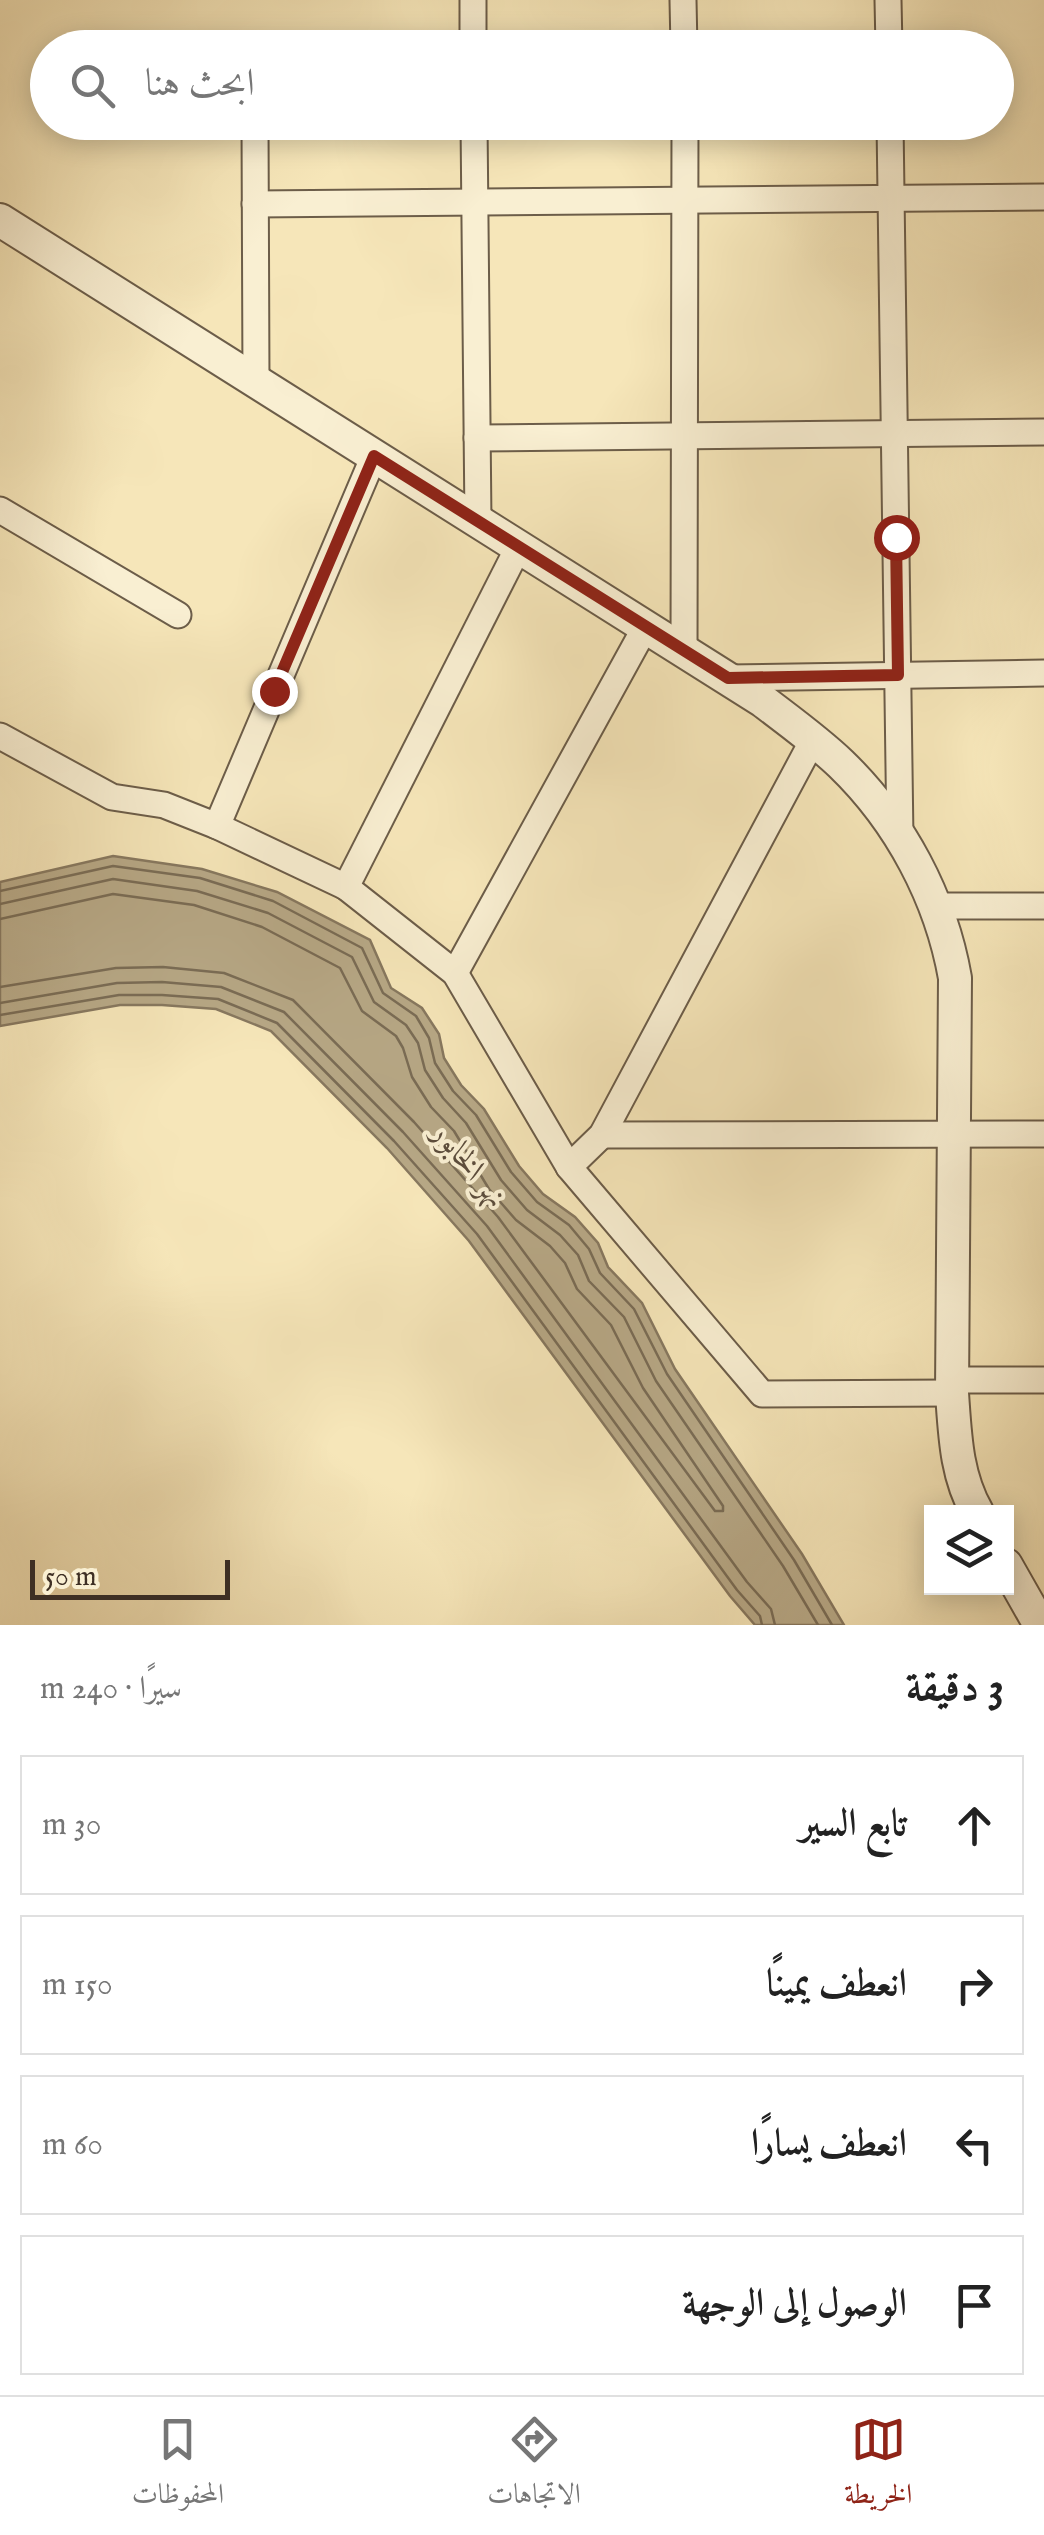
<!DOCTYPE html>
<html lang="ar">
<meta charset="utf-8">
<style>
:root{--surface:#fff;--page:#f6f6f6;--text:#222;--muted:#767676;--line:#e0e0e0;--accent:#8f2418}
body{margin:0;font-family:"IM FELL English",Amiri,serif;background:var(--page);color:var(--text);direction:rtl}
.controls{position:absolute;right:30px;bottom:30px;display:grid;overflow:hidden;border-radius:0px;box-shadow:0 5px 25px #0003}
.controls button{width:90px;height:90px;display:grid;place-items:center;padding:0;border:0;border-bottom:2px solid var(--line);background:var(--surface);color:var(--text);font:50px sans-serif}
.scale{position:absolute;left:30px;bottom:25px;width:200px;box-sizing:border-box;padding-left:10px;border:5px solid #3e2f24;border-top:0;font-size:28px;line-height:35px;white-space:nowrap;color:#3e2f24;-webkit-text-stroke:8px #f9efd2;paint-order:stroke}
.stop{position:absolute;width:30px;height:30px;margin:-22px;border:8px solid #8f2418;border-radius:50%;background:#fff}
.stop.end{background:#8f2418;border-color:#fff;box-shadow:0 2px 10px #0008}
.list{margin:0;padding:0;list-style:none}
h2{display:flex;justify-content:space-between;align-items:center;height:130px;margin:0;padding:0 40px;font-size:42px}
h2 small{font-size:32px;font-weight:400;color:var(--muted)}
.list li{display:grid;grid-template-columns:65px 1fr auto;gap:30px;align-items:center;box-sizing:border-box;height:140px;margin:0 20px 20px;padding:0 20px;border:2px solid var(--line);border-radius:0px}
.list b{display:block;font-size:38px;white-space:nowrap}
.list em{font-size:32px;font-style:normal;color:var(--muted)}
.icon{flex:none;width:55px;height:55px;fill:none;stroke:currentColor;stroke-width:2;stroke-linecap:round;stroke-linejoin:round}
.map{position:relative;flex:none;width:1044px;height:1625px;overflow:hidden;direction:ltr}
.search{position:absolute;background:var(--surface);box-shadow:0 5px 25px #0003;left:30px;right:30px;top:30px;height:110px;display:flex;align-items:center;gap:25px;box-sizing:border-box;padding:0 35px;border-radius:55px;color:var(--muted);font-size:38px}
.sheet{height:770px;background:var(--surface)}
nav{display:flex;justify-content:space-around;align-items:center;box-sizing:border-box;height:140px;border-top:2px solid var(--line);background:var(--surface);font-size:28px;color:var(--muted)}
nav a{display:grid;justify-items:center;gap:5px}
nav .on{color:var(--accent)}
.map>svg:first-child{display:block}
</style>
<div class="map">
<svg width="1044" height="1625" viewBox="0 0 1044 1625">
<rect width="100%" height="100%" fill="#f6e6b9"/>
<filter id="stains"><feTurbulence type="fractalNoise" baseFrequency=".002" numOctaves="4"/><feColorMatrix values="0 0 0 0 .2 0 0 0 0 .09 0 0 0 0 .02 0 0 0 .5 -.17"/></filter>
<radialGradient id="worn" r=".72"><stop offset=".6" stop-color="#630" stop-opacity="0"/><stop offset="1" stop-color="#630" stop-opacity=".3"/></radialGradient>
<polygon fill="#b7a886" stroke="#87785f" stroke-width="2.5" points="113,856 202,869 277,892 370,940 391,988 422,1008 439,1034 444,1058 461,1085 484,1109 519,1166 543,1194 575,1217 598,1243 608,1267 642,1303 675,1369 802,1554 844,1625 755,1625 730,1596 469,1241 387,1148 271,1031 216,1009 162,1005 120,1005 0,1026 0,882"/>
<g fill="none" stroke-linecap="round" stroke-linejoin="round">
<g stroke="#7a6c55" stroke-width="2.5">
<polyline points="0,891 113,866 200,878 273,901 362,948 383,993 416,1016 429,1038 435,1063 453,1091 476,1115 511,1172 537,1202 569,1225 589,1249 600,1273 634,1309 667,1374 794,1560 832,1625"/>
<polyline points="0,904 113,879 197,891 268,913 352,957 374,1002 406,1025 418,1043 425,1070 443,1098 466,1123 501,1180 527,1210 560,1235 578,1255 589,1281 624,1317 656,1381 783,1566 818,1625"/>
<polyline points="0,919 113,894 194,905 262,927 340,968 362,1011 396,1036 403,1048 412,1077 431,1107 454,1131 489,1189 516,1220 550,1246 565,1263 577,1289 611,1325 643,1388 723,1506 723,1511 715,1511 498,1217 414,1122 293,1000 224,973 163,967 116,968 0,987"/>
<polyline points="0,1003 117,983 162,982 221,987 284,1012 403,1132 487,1226 747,1582 771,1609 775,1625"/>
<polyline points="0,1015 119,995 162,995 218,999 277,1023 394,1141 477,1234 737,1590 760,1616 762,1625"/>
</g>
<g stroke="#6c5d49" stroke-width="29">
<g id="minor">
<polyline points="473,0 473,48"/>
<polyline points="683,0 684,48"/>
<polyline points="888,0 889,48"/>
<polyline points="255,122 256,382"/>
<polyline points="474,122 478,522"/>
<polyline points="890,122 900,839"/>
<polyline points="255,204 1044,197"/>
<polyline points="477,438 1044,432"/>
<polyline points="0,510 178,615"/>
<polyline points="684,650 685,122"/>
<polyline points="728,678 1044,673"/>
<polyline points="0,736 112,797 164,805 217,826 346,887 455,973 569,1167 762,1394 952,1393"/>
<polyline points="217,826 374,456"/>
<polyline points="346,887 519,546"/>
<polyline points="936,906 1044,906"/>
<polyline points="455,973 646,626"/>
<polyline points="602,1135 1044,1134"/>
<polyline points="569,1167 602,1135 813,740"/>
<polyline points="952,1380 1044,1380"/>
</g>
</g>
<g stroke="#6c5d49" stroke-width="36">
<g id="tertiary">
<path d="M0,220L763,701C789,721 817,741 841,764C900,821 941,898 955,978L952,1393C955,1435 956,1475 977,1512"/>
<polyline points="1006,1565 1040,1625"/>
</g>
</g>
<use href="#minor" stroke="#f9efd2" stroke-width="25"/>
<use href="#tertiary" stroke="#f9efd2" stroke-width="32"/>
</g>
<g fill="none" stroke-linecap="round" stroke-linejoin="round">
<polyline stroke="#8f2418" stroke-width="12" points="274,691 374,456 728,678 898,675 896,537"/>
</g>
<g text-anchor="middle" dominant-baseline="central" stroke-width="8" stroke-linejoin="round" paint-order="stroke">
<g font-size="32" font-style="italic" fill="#5c4d3c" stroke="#f9efd2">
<text transform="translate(469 1166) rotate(51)">نهر الخابور</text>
</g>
</g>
<rect width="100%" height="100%" filter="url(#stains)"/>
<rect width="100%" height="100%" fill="url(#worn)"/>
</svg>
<div class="controls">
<button><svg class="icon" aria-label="layers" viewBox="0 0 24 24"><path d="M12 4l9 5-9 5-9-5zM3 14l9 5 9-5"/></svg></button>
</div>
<div class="scale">50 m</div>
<div class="stop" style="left:896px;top:537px"></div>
<div class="stop end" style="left:274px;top:691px"></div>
<div class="search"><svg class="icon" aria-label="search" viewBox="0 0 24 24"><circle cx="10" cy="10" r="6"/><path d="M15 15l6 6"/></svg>ابحث هنا</div>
</div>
<section class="sheet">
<h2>3 دقيقة<small>سيرًا · 240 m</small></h2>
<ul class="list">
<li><svg class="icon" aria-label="ahead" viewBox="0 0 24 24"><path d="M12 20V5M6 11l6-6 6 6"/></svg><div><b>تابع السير</b></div><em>30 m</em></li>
<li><svg class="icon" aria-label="right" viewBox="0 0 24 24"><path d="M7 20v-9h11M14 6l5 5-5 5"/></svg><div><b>انعطف يمينًا</b></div><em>150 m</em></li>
<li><svg class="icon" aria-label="left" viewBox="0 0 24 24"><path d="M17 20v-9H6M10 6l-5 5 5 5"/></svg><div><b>انعطف يسارًا</b></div><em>60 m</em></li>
<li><svg class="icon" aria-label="arrive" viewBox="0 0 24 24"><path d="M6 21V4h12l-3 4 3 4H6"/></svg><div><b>الوصول إلى الوجهة</b></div></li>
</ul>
</section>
<nav>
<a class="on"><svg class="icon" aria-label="map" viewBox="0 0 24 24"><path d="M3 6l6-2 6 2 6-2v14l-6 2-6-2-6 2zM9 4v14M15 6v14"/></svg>الخريطة</a>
<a><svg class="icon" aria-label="directions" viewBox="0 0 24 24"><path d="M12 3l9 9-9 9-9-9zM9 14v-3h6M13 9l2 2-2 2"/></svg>الاتجاهات</a>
<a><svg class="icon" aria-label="saved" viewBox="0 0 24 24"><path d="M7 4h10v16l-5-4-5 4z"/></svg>المحفوظات</a>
</nav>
